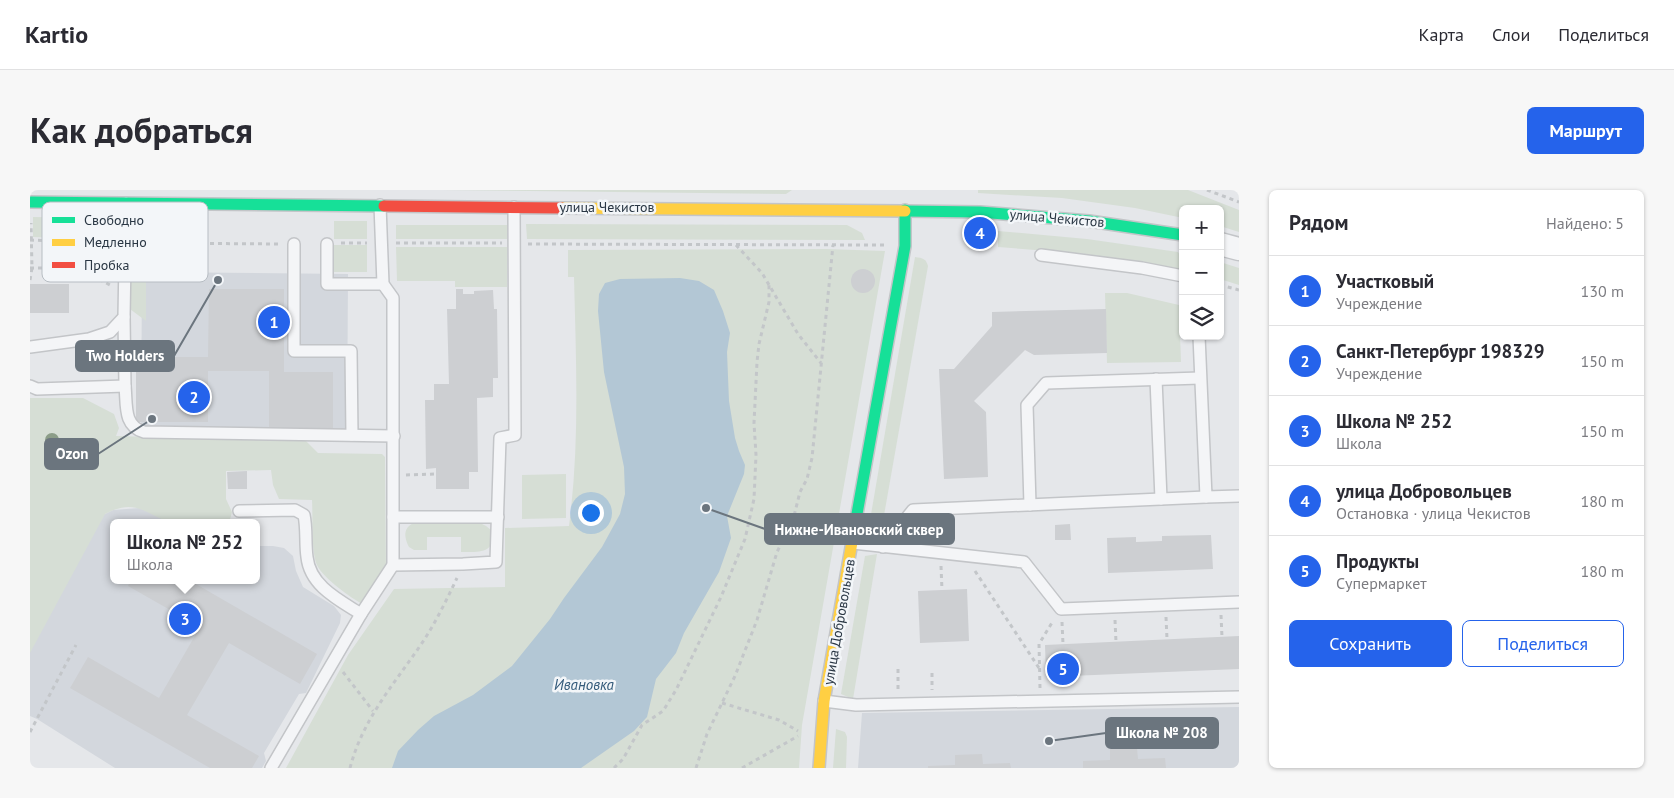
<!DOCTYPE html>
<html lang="ru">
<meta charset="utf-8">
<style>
:root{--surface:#fff;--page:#f7f7f7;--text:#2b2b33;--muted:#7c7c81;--line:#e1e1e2;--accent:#2563eb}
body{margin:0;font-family:"PT Sans",sans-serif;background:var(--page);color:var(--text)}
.controls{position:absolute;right:15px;top:15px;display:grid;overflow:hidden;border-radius:8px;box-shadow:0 1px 4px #0004}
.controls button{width:45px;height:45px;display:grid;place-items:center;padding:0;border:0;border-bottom:1px solid var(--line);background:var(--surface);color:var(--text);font:25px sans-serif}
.you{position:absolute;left:560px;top:322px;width:18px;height:18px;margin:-12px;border:4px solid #fff;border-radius:50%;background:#1a73e8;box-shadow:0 0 0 8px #1a73e833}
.badge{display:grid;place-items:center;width:32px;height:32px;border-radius:50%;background:var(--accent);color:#fff;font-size:16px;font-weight:700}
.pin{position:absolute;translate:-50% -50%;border:2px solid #fff;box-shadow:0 1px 5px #0006}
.popup{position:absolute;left:80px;top:329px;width:150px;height:65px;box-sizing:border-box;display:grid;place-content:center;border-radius:8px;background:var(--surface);filter:drop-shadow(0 1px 4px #0005);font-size:16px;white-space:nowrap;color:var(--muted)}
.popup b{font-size:19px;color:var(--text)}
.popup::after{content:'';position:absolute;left:50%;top:100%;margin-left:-10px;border:10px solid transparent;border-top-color:var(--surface)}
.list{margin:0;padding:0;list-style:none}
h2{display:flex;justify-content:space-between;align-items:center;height:65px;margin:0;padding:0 20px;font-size:21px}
h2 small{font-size:16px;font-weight:400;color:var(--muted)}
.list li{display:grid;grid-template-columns:32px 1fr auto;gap:15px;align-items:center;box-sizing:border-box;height:70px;padding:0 20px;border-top:1px solid var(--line)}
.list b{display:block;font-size:19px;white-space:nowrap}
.list p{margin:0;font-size:16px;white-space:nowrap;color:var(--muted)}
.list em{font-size:16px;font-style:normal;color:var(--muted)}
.actions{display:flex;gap:10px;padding:15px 20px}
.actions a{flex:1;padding:11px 0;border:1px solid var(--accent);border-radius:8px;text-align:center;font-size:18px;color:var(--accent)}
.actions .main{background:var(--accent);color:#fff}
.icon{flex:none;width:28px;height:28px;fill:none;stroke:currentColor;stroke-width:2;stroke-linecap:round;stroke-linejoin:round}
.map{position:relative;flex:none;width:1209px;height:578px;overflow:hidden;border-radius:8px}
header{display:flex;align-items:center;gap:30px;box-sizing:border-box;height:70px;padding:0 25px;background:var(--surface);border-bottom:1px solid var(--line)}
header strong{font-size:24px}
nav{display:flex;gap:28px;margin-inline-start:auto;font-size:18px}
.intro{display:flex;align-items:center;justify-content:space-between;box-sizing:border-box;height:120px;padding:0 30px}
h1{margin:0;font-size:35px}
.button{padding:12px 22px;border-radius:8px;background:var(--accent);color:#fff;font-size:18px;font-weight:700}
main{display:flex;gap:30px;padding:0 30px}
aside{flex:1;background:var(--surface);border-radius:8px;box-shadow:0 1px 4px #0004}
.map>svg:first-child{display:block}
</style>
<header>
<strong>Kartio</strong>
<nav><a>Карта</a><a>Слои</a><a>Поделиться</a></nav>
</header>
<div class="intro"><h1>Как добраться</h1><a class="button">Маршрут</a></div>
<main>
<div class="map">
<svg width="1209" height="578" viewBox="0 0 1209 578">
<rect width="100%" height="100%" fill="#e5e7ea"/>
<g fill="#d3d7dd">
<polygon points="112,82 318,84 317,246 111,244"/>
<polygon points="0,284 75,324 83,320 110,318 142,333 84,333 84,390 226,390 226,356 243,356 254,358 263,366 266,381 273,397 304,416 311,425 310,433 276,503 269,504 234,563 236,571 232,578 85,578 7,529 0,526"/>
<polygon points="1209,517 1209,578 828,578 832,523"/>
</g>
<g fill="#d6ded5">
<polygon points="411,0 762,0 756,4"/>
<polygon points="948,0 1158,0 1209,20 1209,42 1190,36 1190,19 1153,19 1153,28 1105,18 1032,8 948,3"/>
<polygon points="3,27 74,28 81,34 83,50 3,47"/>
<rect x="304" y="31" width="33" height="18"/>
<polygon points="496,34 817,35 832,43 835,50 497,49"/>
<rect x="366" y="35" width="111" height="14"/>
<polygon points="968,41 1057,49 1148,62 1153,70 1153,80 1056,64 968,57"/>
<rect x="304" y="55" width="33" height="27"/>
<polygon points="366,57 477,57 477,97 425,97 425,91 367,91"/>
<path d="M796,59L855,61L772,535L769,578H256L318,465L364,399L475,397V338L539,336C550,253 546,170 544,87H538V60Z"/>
<polygon points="116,62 116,131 100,119 99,63"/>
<path d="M885,67C893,68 896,69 898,76L850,348L838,342Z"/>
<polygon points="1190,72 1209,78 1209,95 1190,89"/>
<polygon points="1075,103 1097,103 1149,115 1151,172 1077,173"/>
<path d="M0,208H53L84,224L89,238L86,246L276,251L288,263L352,264L355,267L356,379L334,415C321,408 293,388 287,375C281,362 283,326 282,310L249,309L243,295L241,280L196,281V309L202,322L199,333C186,333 153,336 141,332C114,325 107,307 75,324L0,463Z"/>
<polygon points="536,284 536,328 492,329 492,285"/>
<path d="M389,331L448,332L456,336L461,340C467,364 449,362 431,362V347H397V360H384L379,357C372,343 375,335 389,331Z"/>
<polygon points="847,364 823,509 811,504 835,366"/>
<polygon points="806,539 815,542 817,547 816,578 803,578"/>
</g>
<polygon fill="#b3c7d5" points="650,88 669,91 684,100 693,121 700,143 697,162 699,211 705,248 709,261 715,275 714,284 697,326 701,348 689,382 654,443 646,463 626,489 617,527 604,541 551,578 362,578 368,561 388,540 404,526 443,505 482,476 520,429 534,408 572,357 590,324 595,304 594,277 574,182 568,121 569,104 575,93 590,89"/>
<g fill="#cdcfd2">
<circle cx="833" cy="91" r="12"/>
<rect x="0" y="94" width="39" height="29"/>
<polygon points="179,99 254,99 254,182 303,182 303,239 239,238 239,181 178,181 178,232 106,232 106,167 178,167"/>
<polygon points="426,99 433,99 433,104 444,104 444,101 463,100 464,119 467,119 468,188 463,188 463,207 447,208 448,282 439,282 439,299 406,299 406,278 396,279 395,210 404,210 404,194 419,194 417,119 426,119"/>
<polygon points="1076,119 1077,163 1004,165 995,160 944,211 956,222 958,287 914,289 909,179 924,179 962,136 962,122"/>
<polygon points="217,281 217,299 198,299 197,282"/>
<polygon points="1040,334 1041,350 1025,350 1025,335"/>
<polygon points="1181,345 1183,379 1078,383 1077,348 1106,347 1106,352 1132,351 1132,346"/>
<polygon points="101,390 159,390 287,464 270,494 199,453 157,525 229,566 222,578 180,578 40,498 58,467 129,508 170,437 98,396"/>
<polygon points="937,399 939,451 890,453 888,401"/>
<polygon points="1209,446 1209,479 1016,487 1015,455"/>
<polygon points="1107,558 1108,569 1135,568 1136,578 1053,578 1053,571 1080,570 1080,559"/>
<polygon points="952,564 953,574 980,573 981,578 898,578 898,576 925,575 925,565"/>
</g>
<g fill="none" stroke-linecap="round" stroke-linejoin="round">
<g stroke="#c3c5c8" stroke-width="14">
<g id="lane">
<polyline points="264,54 264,161 321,161 322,245"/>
<polyline points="297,54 297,94 353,94"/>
<polyline points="1011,65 1112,78 1153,86"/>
<polyline points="1169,146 1176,307 1209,306"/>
<polyline points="0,157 59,149 80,142 94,127 96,13"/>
<polyline points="1126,189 1131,309"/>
<polyline points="0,196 7,199 95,196 94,127"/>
<path d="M95,196C97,215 93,236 114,242L364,246"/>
<polyline points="1000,315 997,215 1016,193 1170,188"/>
<path d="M209,321L265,320L274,325C277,339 275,353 277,367C280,396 309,410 331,424"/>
<polyline points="363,327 468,327"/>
<polyline points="823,353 994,372 1031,419 1209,412"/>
<polyline points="853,357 883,320 1176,307"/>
<polyline points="363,375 433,374 466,372 470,248 485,245 484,17"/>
<polyline points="794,511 826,515 1209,507"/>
<polyline points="241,578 331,424 363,375 363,108 353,94 350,15"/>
</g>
</g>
<g stroke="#c3c5c8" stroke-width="25">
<polyline id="street" points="1190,54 1209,59"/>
</g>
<g stroke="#c3c5c8" stroke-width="14">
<g id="fast">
<polyline points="0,12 354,16"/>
<polyline points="875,21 950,22 1059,31 1153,45"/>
<polyline points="825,335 875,56 875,20"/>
</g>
</g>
<g stroke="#c3c5c8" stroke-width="14">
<g id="slow">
<polyline points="532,18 875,21"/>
<polyline points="789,578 794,511 825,335"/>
</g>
</g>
<g stroke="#c3c5c8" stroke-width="14">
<polyline id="jam" points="354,16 532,18"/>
</g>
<g stroke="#c3c6c9" stroke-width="3" stroke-dasharray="4 4" stroke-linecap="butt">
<polyline points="1177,0 1209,12"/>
<polyline points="0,50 82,53"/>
<polyline points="108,53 252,54"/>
<polyline points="311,53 337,53"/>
<polyline points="366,53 472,53"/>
<polyline points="498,54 854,55"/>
<polyline points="706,55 732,83 768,144 791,173"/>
<polyline points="0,78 48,78 80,95"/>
<polyline points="0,90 2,78 1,33"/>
<polyline points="1190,95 1209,100"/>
<polyline points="376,285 406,284"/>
<polyline points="911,376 912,400"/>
<polyline points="945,381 1009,478"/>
<polyline points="1191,425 1192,447"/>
<polyline points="1136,427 1137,449"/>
<polyline points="1085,430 1086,452"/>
<polyline points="1032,432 1033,454"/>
<polyline points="313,482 343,521"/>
<polyline points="902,483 902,500"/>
<polyline points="1010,498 1009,454 1023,431"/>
<polyline points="868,499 868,475"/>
<polyline points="692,513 749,530 768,541"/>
<polyline points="0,542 46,455"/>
<path d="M320,578C332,531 363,495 390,456C405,434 416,411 427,388"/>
<polyline points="584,578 593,569 612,535 633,521 646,500 691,407 715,349 724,309 726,265 724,233 727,172 729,154 739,112 739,95"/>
<polyline points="666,578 677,544 705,486 727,430 747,362 763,330 770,302 777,289 782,268 803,55"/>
<polyline points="712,578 768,546"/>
</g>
<use href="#lane" stroke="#f4f5f7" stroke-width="11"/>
<use href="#street" stroke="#f4f5f7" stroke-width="22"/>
<use href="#fast" stroke="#16e098" stroke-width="11"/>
<use href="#slow" stroke="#ffcf43" stroke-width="11"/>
<use href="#jam" stroke="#f24e42" stroke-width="11"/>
</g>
<g fill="#8c9d88">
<circle cx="19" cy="39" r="7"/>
<circle cx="22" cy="250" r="7"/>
</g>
<g text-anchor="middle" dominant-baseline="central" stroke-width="5" stroke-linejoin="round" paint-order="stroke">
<g font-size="14" fill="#2a3744" stroke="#f3f6f9">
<text x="577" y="17">улица Чекистов</text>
<text transform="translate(1027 28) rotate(5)">улица Чекистов</text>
<text transform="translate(809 432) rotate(-80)">улица Добровольцев</text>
</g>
<g font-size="15" font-style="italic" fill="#335a7a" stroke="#f3f6f9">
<text x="554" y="494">Ивановка</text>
</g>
</g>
<rect x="12" y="12" width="166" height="80" rx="8" fill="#f3f6f9" stroke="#b7bdc3" stroke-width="1"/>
<rect x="22" y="27" width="23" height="6" fill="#16e098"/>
<rect x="22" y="49" width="23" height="7" fill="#ffcf43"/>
<rect x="22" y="72" width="23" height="6" fill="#f24e42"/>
<g font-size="14" fill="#2a3744">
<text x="54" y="35">Свободно</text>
<text x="54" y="57">Медленно</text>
<text x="54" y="80">Пробка</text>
</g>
<path fill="none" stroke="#6b757e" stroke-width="2" d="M188 90L144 166M122 229L68 264M676 318L735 339M1019 551L1076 543"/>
<g fill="#6b757e" stroke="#f3f6f9" stroke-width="2">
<circle cx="188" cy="90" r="5"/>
<circle cx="122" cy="229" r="5"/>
<circle cx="676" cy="318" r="5"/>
<circle cx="1019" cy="551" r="5"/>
</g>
<g fill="#6b757e" stroke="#6b757e" stroke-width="2">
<rect x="46" y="151" width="98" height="30" rx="5"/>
<rect x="15" y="249" width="53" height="30" rx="5"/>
<rect x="735" y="324" width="189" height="30" rx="5"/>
<rect x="1076" y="528" width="112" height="30" rx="5"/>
</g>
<g font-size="15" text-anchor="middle" font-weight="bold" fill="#fff">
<text x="95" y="171">Two Holders</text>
<text x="42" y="269">Ozon</text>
<text x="829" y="345">Нижне-Ивановский сквер</text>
<text x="1132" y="548">Школа № 208</text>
</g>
</svg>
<div class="controls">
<button>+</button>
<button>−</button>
<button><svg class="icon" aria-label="layers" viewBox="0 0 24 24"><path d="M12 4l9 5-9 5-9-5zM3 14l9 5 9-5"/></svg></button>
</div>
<div class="you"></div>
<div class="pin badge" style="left:244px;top:132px">1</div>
<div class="pin badge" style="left:164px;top:207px">2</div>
<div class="pin badge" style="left:155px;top:429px">3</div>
<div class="popup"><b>Школа № 252</b>Школа</div>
<div class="pin badge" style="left:950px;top:43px">4</div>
<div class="pin badge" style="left:1033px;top:479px">5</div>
</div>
<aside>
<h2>Рядом<small>Найдено: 5</small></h2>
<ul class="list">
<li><span class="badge">1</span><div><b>Участковый</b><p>Учреждение</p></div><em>130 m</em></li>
<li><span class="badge">2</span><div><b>Санкт-Петербург 198329</b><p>Учреждение</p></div><em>150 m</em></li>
<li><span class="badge">3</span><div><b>Школа № 252</b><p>Школа</p></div><em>150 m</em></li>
<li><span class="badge">4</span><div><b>улица Добровольцев</b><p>Остановка · улица Чекистов</p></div><em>180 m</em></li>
<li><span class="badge">5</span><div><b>Продукты</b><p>Супермаркет</p></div><em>180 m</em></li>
</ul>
<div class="actions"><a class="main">Сохранить</a><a>Поделиться</a></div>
</aside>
</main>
